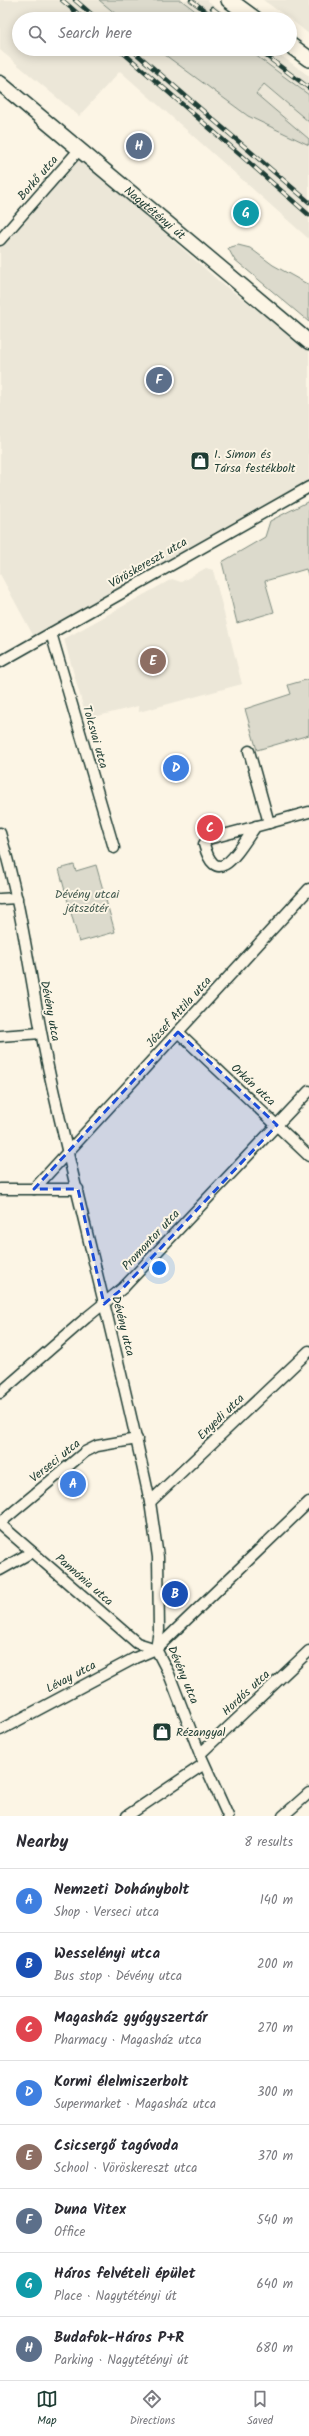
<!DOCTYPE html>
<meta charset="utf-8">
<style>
:root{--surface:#fff;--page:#f7f7f7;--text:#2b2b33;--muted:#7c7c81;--line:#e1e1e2;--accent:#1f3d34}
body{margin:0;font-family:Kalam,sans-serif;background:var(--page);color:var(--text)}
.you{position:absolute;left:159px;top:1268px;width:14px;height:14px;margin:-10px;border:3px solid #fff;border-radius:50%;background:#1a73e8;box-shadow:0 0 0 6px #1a73e833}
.badge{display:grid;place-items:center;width:26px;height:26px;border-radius:50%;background:var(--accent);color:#fff;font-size:13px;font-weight:700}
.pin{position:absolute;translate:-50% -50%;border:2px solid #fff;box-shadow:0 1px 4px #0006}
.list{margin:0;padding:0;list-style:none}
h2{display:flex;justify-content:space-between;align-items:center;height:52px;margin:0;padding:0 16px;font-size:17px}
h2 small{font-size:13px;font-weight:400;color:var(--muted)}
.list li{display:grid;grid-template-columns:26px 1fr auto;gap:12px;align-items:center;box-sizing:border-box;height:64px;padding:0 16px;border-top:1px solid var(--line)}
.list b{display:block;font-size:15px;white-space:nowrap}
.list p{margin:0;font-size:13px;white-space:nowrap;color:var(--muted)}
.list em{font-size:13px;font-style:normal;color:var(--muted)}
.icon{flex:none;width:22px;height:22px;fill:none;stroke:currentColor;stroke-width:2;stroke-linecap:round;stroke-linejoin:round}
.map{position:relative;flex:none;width:309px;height:1816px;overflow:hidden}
.search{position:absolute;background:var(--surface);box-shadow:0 2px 10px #0003;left:12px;right:12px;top:12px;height:44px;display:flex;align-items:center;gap:10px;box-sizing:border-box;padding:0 14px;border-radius:22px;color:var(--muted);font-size:15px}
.sheet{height:564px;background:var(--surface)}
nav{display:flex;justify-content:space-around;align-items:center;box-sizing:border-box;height:56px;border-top:1px solid var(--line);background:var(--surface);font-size:11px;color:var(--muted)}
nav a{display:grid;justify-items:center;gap:2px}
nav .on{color:var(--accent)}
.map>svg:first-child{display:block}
</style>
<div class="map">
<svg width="309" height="1816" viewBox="0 0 309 1816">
<rect width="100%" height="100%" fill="#fcf5e5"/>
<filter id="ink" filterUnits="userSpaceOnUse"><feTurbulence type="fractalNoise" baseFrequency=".025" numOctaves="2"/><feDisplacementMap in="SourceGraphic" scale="8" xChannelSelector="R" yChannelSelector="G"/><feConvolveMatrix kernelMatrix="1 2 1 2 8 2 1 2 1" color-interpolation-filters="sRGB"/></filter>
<g filter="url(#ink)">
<g fill="#ece7d8">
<polygon points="0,0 99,0 122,19 19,19 19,49 157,49 248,116 309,145 309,239 120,71 79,116 0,50"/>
<polygon points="181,0 207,0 232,19 206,19"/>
<polygon points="263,0 309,0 309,34 290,19"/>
<polygon points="247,49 272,49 309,76 309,95"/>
<polygon points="264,84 309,122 309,139 256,94"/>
<polygon points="76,154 221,283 309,348 309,481 34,637 0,574 0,236"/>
<polygon points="206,568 213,570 242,684 139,712 138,706 94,717 85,713 64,639 172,579 181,582"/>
</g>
<g fill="#dcdacc" stroke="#7e8c80">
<polygon points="99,0 181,0 206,19 122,19"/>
<polygon points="157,49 247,49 309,95 309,122 264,84 256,94 309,139 309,145 248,116"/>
<polygon points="238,245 250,248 273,265 309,285 309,322 234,259 228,248"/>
<polygon points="309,501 309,578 306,569 265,581 274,612 237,623 222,562 265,537 270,521"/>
<polygon points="309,679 309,735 257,750 245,709 291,694 288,685"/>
<polygon points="74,865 76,871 96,865 115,932 79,942 59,869"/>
</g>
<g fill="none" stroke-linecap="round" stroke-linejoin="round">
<g stroke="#1f3d34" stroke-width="13">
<g id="minor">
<polyline points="0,240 79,150"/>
<polyline points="51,633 114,848"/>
<polyline points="0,662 309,487"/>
<polyline points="249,751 269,823 309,812"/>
<path d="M256,826C241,846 217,894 204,844L208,839L269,823"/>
<path d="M0,833C24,912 32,996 50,1076C82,1219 120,1360 150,1502L158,1557L159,1630L156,1649L169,1674L200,1754L228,1816"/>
<polyline points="0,899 17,898"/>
<polyline points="178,1032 309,1156"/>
<polyline points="0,1036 41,1033"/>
<polyline points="0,1189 78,1189"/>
<polyline points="34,1189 309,889"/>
<polyline points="0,1393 86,1318 123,1288 309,1091"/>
<polyline points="150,1502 309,1351"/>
<polyline points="0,1523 85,1452 97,1446 137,1439"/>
<polyline points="0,1524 137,1643 156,1649"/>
<polyline points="0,1570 32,1552"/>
<polyline points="0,1730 135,1658 156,1649 309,1502"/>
<polyline points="200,1754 309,1651"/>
<polyline points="127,1816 204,1764"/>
<polyline points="283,1816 309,1793"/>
</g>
</g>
<g stroke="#1f3d34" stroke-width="17">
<g id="secondary">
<path id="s1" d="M0,83L309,342"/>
</g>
</g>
<g stroke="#1f3d34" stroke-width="18">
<g id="primary">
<polyline points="229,0 255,19"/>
<polyline points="290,45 309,59"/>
</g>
</g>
<use href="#minor" stroke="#fcf5e5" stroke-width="10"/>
<use href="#secondary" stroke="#fcf5e5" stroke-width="14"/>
<use href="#primary" stroke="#fcf5e5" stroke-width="15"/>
<g stroke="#1f3d34" stroke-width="4.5">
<g id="rail">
<polyline points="62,0 84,19"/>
<polyline points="75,0 97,19"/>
<polyline points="191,0 216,19"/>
<polyline points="212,8 226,19"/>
<polyline points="119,49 309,215"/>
<polyline points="131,49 309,202"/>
<polyline points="257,49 309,88"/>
</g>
</g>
<use href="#rail" stroke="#fcf5e5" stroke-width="3" stroke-dasharray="9" stroke-linecap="butt"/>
</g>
</g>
<path fill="#1d4ed8" fill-opacity="0.2" stroke="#1d4ed8" stroke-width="3" stroke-dasharray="8 5" stroke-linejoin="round" d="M178,1032L277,1125L123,1288L104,1304L78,1189H34Z"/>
<defs>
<g id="shop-square" transform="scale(1)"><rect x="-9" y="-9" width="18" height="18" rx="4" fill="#1f3d34" stroke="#fcf5e5"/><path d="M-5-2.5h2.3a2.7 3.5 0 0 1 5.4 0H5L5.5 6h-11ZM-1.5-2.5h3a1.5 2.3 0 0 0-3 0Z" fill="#fff"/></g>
</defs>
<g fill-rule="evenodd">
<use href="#shop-square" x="200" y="461"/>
<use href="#shop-square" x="162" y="1732"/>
</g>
<g text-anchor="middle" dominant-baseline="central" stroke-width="4" stroke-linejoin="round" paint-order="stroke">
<g font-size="12" fill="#1f3d34" stroke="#fcf5e5">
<text transform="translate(38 178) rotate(-49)">Borkő utca</text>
<text stroke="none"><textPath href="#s1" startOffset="202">Nagytétényi út</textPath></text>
<text transform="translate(148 563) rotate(-30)">Vöröskereszt utca</text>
<text transform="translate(95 737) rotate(74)">Tolcsvai utca</text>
<text transform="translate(50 1011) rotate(79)">Dévény utca</text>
<text transform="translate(179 1012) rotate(-48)">József Attila utca</text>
<text transform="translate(253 1085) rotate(43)">Orkán utca</text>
<text transform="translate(151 1240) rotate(-47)">Promontor utca</text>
<text transform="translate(123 1326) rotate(76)">Dévény utca</text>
<text transform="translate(221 1417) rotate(-44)">Enyedi utca</text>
<text transform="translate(55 1461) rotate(-39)">Verseci utca</text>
<text transform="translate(84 1580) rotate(41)">Pannónia utca</text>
<text transform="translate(183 1675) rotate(67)">Dévény utca</text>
<text transform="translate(71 1677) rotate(-28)">Lévay utca</text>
<text transform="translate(246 1693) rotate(-43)">Hordós utca</text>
</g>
<g font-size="12" fill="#1f3d34" stroke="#fcf5e5" text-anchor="start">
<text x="214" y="454">I. Simon és<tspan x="214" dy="14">Társa festékbolt</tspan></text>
<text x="176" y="1732">Rézangyal</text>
</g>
<g font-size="12" fill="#455c52" stroke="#fcf5e5">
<text x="87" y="894">Dévény utcai<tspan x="87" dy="14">játszótér</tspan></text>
</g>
</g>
</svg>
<div class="you"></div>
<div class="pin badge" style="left:73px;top:1484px;background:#3f7fe0">A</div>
<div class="pin badge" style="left:175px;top:1594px;background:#1a4fb4">B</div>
<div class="pin badge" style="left:210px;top:828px;background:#e0444e">C</div>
<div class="pin badge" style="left:176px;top:768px;background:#3f7fe0">D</div>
<div class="pin badge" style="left:153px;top:661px;background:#8d6e63">E</div>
<div class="pin badge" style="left:159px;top:380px;background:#5c6f8a">F</div>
<div class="pin badge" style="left:246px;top:213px;background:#0f9aa8">G</div>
<div class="pin badge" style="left:139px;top:146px;background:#5c6f8a">H</div>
<div class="search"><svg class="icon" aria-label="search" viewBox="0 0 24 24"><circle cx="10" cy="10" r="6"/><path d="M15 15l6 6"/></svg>Search here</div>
</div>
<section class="sheet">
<h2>Nearby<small>8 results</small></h2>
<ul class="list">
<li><span class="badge" style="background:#3f7fe0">A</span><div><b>Nemzeti Dohánybolt</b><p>Shop · Verseci utca</p></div><em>140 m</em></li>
<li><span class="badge" style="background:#1a4fb4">B</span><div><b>Wesselényi utca</b><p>Bus stop · Dévény utca</p></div><em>200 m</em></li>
<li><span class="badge" style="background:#e0444e">C</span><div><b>Magasház gyógyszertár</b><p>Pharmacy · Magasház utca</p></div><em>270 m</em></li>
<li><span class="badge" style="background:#3f7fe0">D</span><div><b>Kormi élelmiszerbolt</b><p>Supermarket · Magasház utca</p></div><em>300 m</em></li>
<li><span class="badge" style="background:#8d6e63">E</span><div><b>Csicsergő tagóvoda</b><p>School · Vöröskereszt utca</p></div><em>370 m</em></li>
<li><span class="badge" style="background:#5c6f8a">F</span><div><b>Duna Vitex</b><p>Office</p></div><em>540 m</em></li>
<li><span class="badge" style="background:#0f9aa8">G</span><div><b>Háros felvételi épület</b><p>Place · Nagytétényi út</p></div><em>640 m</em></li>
<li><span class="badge" style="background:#5c6f8a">H</span><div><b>Budafok-Háros P+R</b><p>Parking · Nagytétényi út</p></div><em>680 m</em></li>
</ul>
</section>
<nav>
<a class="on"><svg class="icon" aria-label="map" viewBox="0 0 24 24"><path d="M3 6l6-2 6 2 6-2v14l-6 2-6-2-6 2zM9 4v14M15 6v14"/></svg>Map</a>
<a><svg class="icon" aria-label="directions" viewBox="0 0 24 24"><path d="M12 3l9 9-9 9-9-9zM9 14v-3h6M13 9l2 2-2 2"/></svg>Directions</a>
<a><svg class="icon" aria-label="saved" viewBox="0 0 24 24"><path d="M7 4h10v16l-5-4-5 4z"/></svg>Saved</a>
</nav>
